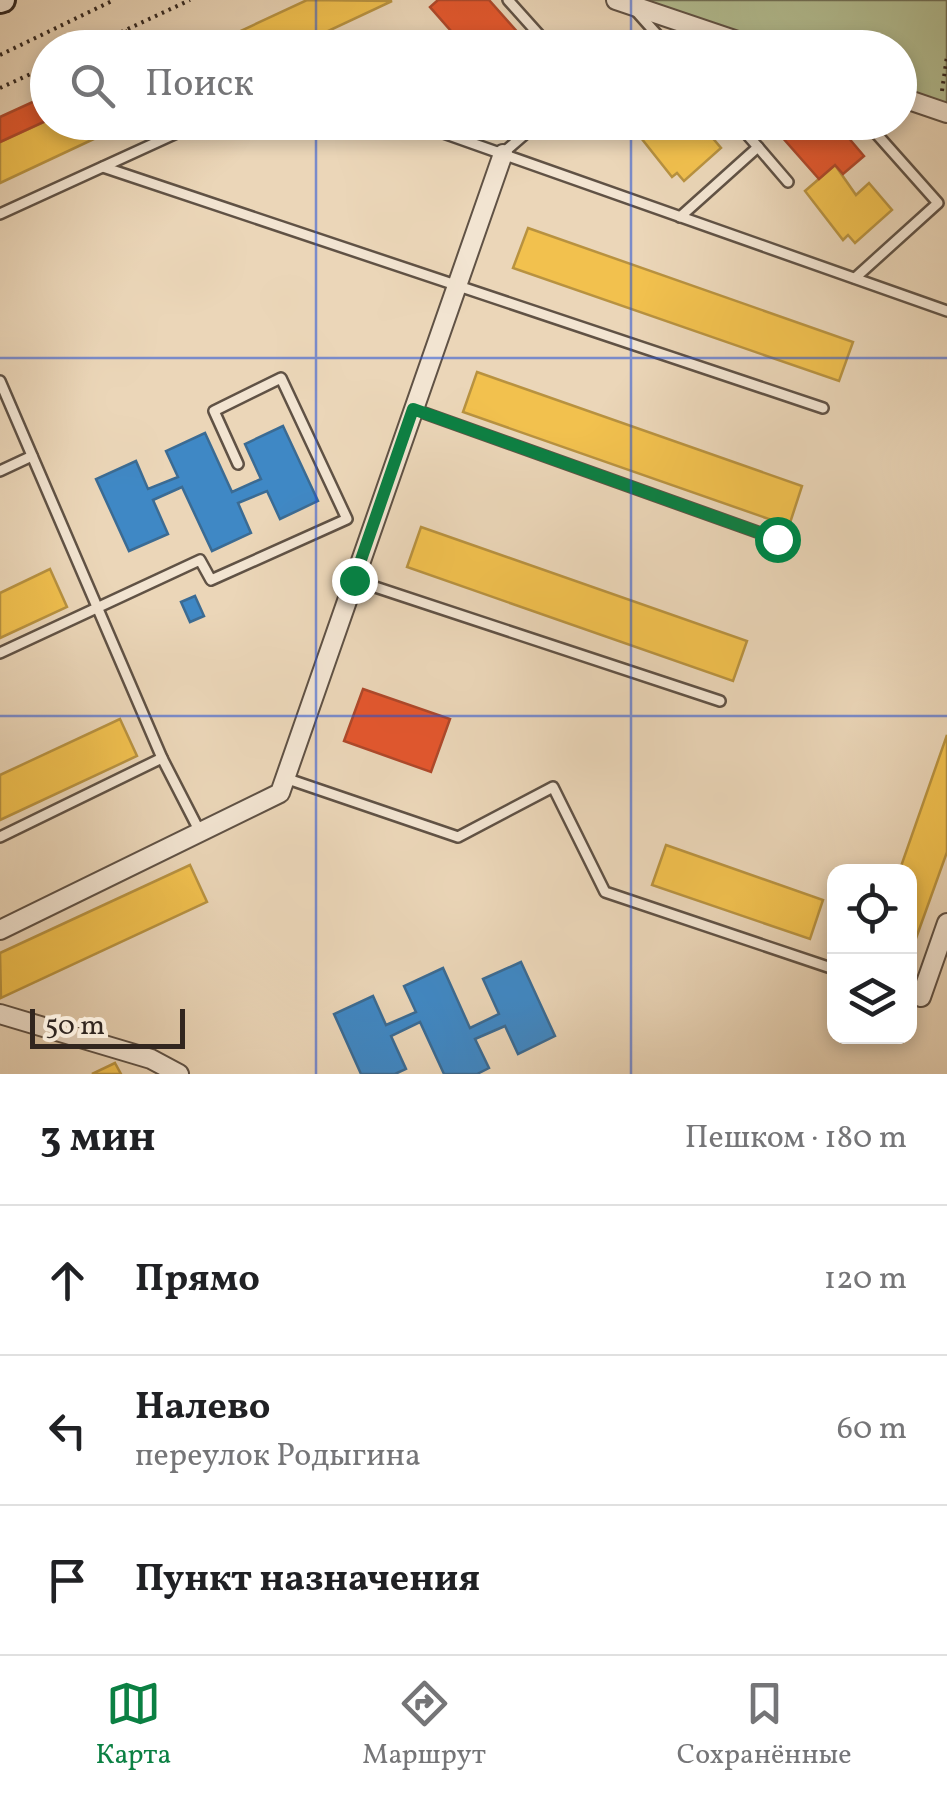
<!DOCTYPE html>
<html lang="ru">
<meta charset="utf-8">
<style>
:root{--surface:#fff;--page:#f6f6f6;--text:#202124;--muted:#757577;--line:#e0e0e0;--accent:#0b8043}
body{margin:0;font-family:Vollkorn,serif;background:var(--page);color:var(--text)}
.controls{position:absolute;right:30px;bottom:30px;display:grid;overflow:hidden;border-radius:20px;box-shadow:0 5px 15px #0003}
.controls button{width:90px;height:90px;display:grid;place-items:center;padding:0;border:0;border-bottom:2px solid var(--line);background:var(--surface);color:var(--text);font:50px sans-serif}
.scale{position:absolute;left:30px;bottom:25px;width:155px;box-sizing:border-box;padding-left:10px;border:5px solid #32261f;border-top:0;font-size:28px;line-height:35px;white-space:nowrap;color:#32261f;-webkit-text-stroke:8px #f2e4d1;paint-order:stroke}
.stop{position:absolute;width:30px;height:30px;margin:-22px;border:8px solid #0b8043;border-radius:50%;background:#fff}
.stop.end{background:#0b8043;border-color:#fff;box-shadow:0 2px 10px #0008}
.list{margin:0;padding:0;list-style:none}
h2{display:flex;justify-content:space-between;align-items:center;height:130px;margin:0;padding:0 40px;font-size:42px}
h2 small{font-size:32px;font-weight:400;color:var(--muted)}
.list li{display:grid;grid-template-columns:65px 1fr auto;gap:30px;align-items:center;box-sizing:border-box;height:150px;padding:0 40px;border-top:2px solid var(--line)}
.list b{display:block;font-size:38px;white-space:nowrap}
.list p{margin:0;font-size:32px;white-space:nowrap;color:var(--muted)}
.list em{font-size:32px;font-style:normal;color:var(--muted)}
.icon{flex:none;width:55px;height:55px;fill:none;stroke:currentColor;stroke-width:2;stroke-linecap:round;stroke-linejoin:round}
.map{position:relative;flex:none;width:947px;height:1074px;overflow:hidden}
.search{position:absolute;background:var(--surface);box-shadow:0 5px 15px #0003;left:30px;right:30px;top:30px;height:110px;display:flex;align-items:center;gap:25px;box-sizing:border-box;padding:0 35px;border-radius:55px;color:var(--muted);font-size:38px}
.sheet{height:580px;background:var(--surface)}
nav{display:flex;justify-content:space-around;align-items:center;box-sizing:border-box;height:140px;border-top:2px solid var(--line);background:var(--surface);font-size:28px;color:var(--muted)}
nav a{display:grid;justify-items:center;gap:5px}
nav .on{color:var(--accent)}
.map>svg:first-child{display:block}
</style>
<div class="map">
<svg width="947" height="1074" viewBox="0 0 947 1074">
<rect width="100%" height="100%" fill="#ebd6b8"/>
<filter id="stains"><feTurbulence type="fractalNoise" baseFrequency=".002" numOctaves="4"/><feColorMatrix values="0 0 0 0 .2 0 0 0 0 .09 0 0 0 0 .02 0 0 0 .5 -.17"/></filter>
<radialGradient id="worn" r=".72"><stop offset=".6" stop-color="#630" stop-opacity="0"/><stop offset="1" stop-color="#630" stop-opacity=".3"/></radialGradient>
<polygon fill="#b3be92" stroke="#727258" stroke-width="2.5" points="616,0 947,0 947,113 900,97 900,48 757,47"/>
<g fill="#f2c14e" stroke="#b89240" stroke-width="2.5">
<polygon points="307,0 392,1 292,48 204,48"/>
<polygon points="48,120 48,122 130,122 0,183 0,142"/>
<polygon points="641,122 682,122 679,126 685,133 699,122 721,148 684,181 677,173 672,177 634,129"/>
<polygon points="835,165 856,195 869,183 892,210 855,243 848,235 843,240 805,191"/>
<polygon points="528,228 853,342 839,381 513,268"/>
<polygon points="477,372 802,486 789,526 463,412"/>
<polygon points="421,527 747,641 733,681 407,567"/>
<polygon points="50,569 67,607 0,638 0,593"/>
<polygon points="120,719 137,756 0,820 0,775"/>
<polygon points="947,735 947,852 910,955 910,872 899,872"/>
<polygon points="666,845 823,900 810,939 652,885"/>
<polygon points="190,865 207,902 1,998 0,953"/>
<polygon points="115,1063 121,1074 92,1074"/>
</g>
<g fill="#e4572e" stroke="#af482a" stroke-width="2.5">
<polygon points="438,0 489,0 520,35 507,48 466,48 430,7"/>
<polygon points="639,33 652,48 623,48"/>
<polygon points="48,95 48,120 0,142 0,117"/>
<polygon points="779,122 835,122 864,156 843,174 835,165 819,179 774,128"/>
<polygon points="363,689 450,719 431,772 344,741"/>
</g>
<g fill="#3f88c5" stroke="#3b6b93" stroke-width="2.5">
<polygon points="283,426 318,501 280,519 267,491 238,503 251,533 212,551 182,487 153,500 168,534 129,551 96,479 136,461 148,489 178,477 166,451 205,433 232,492 261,479 245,444"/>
<polygon points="195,596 204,616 190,622 181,602"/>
<polygon points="521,962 555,1036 518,1054 505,1026 475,1039 489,1068 477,1074 444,1074 420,1022 391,1036 406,1069 395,1074 361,1074 334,1014 373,996 386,1025 416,1012 404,986 443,968 470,1028 499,1014 483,979"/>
</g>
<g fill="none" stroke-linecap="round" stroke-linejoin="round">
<g stroke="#605245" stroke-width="14">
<g id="service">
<polyline points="508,0 551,48"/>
<polyline points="637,12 669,48"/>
<polyline points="412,122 947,311"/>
<polyline points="758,147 788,182"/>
<polyline points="503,153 539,122"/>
<polyline points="103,167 823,408"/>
<polyline points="0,214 201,122"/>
<polyline points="680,217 758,147 736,122"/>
<polyline points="855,278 938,203 866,122"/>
<polyline points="0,381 162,758"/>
<polyline points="413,409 777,539"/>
<polyline points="0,471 32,456"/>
<polyline points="354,580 720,701"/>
<polyline points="0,653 200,560 211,580 347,519 281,378 214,411 238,464"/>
<polyline points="285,778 458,837 553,787 605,892 834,969"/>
<polyline points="0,837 162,758 200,832"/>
</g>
</g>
<g stroke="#605245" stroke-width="22">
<g id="minor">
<polyline points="616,0 758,48"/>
<polyline points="900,97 947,113"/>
<polyline points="0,930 280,793 503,154"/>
<polyline points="921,997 947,923"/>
<polyline points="0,1014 151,1059 179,1074"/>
</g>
</g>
<g stroke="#32261f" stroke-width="28">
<polyline id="secondary" points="0,1 3,0"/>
</g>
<g stroke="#32261f" stroke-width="4" stroke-dasharray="2.5 5" stroke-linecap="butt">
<polyline points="125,30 133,48"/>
<polyline points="87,48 190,0"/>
<polyline points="0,55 114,0"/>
<polyline points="0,88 48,66"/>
<polyline points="942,91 947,56"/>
<polyline points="838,126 842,122"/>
</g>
<use href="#service" stroke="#f2e4d1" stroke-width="9"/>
<use href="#minor" stroke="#f2e4d1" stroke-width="18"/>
<use href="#secondary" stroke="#f2e4d1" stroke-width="22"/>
</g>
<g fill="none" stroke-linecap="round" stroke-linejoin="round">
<polyline stroke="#0b8043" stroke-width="12" points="354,580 413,409 777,539"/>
</g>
<path fill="none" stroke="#1d4ed8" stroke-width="2.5" stroke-opacity="0.55" d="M316,0V48M631,0V48M316,122V1074M631,122V1074M0,358H947M0,716H947"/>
<rect width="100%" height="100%" filter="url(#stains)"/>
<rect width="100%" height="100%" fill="url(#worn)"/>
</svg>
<div class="controls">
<button><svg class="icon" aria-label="locate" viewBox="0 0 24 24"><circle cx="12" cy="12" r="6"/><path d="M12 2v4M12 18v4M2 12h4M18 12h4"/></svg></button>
<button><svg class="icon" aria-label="layers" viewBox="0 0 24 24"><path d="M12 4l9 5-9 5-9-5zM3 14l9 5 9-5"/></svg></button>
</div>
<div class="scale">50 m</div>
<div class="stop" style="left:777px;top:539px"></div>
<div class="stop end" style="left:354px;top:580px"></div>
<div class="search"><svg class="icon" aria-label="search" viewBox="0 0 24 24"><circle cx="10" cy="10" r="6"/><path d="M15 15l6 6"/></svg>Поиск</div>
</div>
<section class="sheet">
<h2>3 мин<small>Пешком · 180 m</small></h2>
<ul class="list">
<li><svg class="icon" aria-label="ahead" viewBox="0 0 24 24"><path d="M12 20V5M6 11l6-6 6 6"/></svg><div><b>Прямо</b></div><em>120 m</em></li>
<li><svg class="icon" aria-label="left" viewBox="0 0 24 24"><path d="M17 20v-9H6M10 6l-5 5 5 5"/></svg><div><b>Налево</b><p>переулок Родыгина</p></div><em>60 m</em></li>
<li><svg class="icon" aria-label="arrive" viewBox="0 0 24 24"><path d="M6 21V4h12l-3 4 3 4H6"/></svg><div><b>Пункт назначения</b></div></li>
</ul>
</section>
<nav>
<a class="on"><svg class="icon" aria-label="map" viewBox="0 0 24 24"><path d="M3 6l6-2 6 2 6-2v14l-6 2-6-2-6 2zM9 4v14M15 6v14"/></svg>Карта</a>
<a><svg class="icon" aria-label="directions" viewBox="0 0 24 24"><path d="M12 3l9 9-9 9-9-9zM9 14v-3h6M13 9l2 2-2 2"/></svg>Маршрут</a>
<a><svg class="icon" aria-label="saved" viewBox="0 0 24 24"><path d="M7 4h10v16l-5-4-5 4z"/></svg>Сохранённые</a>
</nav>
